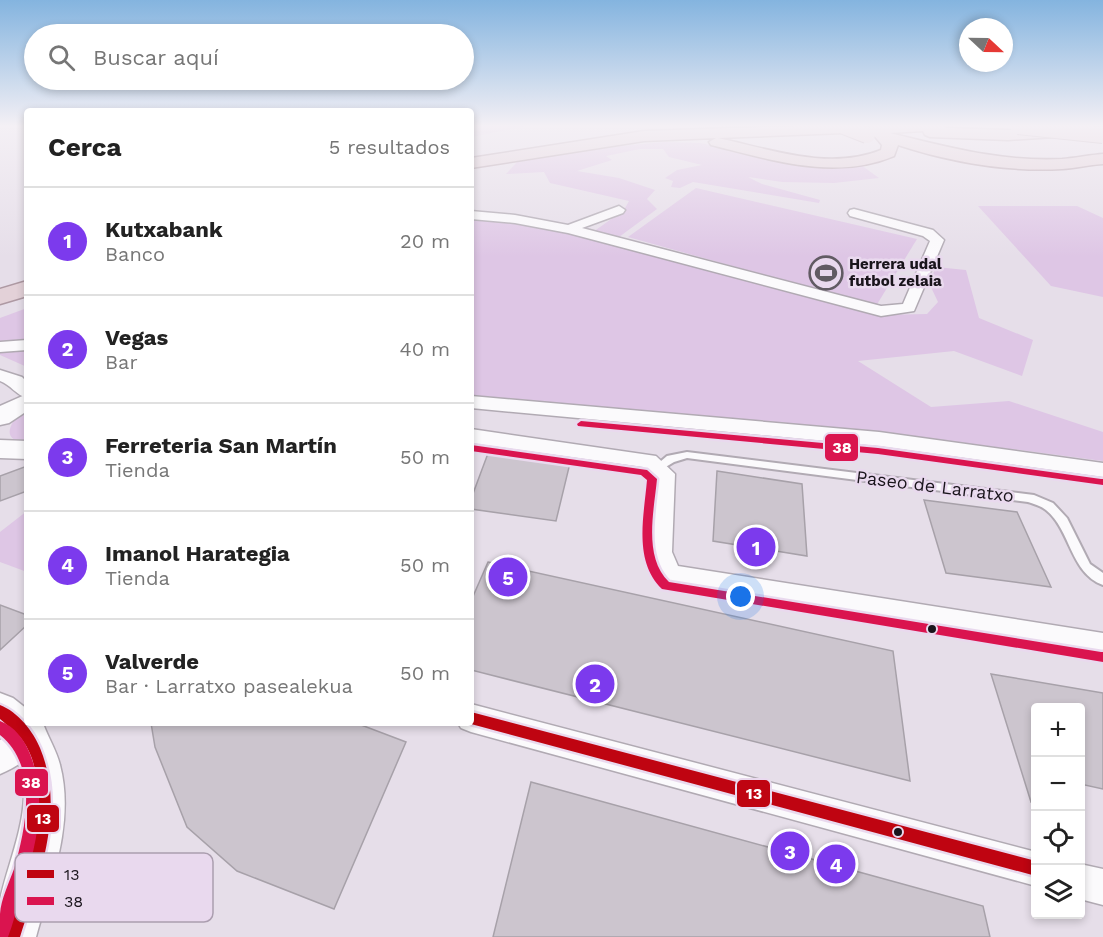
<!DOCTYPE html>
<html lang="es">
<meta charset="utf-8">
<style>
:root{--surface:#fff;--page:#f6f6f6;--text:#222;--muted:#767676;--line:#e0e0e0;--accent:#7c3aed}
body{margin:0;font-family:"Work Sans",sans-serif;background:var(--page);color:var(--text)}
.controls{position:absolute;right:18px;bottom:18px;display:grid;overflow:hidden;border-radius:6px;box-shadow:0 3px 9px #0003}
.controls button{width:54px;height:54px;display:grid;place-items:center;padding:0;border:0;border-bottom:2px solid var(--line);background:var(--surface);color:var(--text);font:30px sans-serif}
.compass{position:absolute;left:959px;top:18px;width:54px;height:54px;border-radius:50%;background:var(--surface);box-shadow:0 3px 9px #0003;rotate:112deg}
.you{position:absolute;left:741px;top:597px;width:21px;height:21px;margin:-15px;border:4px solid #fff;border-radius:50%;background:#1a73e8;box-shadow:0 0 0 9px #1a73e833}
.badge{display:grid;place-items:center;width:39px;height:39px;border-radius:50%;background:var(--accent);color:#fff;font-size:20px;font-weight:700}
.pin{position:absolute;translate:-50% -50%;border:3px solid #fff;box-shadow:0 2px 6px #0006}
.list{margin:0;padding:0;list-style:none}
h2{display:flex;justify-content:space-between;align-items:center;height:78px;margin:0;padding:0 24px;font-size:26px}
h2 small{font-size:20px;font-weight:400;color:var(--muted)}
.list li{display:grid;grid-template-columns:39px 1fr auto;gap:18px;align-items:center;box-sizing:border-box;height:108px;padding:0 24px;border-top:2px solid var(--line)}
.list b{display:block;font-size:22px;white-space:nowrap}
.list p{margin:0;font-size:20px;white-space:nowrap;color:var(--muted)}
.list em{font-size:20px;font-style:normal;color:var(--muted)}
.icon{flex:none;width:33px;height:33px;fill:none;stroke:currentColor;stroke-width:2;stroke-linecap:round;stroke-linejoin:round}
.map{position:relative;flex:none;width:1103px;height:937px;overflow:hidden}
.search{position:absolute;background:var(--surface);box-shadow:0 3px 9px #0003;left:24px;top:24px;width:450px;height:66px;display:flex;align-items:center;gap:15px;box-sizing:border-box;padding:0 21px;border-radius:33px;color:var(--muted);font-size:22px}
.panel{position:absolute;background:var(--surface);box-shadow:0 3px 9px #0003;left:24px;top:108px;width:450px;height:618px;border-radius:6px}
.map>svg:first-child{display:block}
</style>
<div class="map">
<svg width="1103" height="937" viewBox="0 0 1103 937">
<rect width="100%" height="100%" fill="#e6dee9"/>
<g fill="#dec6e5">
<polygon points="471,126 527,126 471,137"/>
<polygon points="664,142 700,143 824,166 861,165 879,178 834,183 782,182 748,177 762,184 820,200 819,203 693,182 680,188 671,187 673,181 665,178 677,170 702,165 669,157 663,149 640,149 606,156 612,160 577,171 619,178 655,190 647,199 657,209 619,237 593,232 624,210 629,201 550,183 544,172 506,174 519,160 589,149"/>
<polygon points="696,188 917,239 876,306 628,237"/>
<polygon points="978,206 1077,206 1103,218 1103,297 1051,286"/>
<polygon points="471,217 518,221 566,230 879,315 927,314 938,302 929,283 936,267 966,270 979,318 1033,340 1022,376 954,351 858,361 931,407 1009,401 1103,432 1103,461 889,433 471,395"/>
<polygon points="27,308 27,367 0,355 0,318"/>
<path d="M27,408V441C0,443 8,421 27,408Z"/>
<polygon points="27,511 27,572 0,562 0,532"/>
</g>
<g fill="#ccc5ce" stroke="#a7a1a9" stroke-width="1.5">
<polygon points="490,448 571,459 556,521 471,509 471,499"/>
<polygon points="27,466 27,491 0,501 0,476"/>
<polygon points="717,471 802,484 807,556 713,541"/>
<polygon points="924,500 1017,512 1051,587 946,573"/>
<polygon points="488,562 893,651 910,781 471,670 471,601"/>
<polygon points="0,605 27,615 27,625 0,650"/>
<polygon points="991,674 1103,693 1103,789 1080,784 1080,708 1035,708 1035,801 1031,802"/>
<polygon points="151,723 356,723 406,742 334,909 237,871 187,827 155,747"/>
<polygon points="531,782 983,906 990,937 493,937"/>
</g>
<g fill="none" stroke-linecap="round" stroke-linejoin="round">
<g stroke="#b1aab3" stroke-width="4">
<path id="service" d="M687,452L1034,495L1053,503L1067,518L1090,564L1103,573V585C1070,573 1071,530 1046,510C1041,506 1034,504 1028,502L687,458L674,462L659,471L654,467L667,456Z"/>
</g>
<g stroke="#b1aab3" stroke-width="3">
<g id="minor">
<polygon points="619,206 625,210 623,213 582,228 881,306 903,304 930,241 923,236 850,216 848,213 850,210 854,209 933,230 944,240 914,311 881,316 568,233 515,223 471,219 471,211 515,215 568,225"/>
<polygon points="27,340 27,350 0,352 0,342"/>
<path d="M0,370L22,377L27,382V398C16,395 11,385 0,381Z"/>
<polygon points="471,396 879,432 1103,463 1103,477 879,446 471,408"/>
<polygon points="471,429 656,456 675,474 672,552 678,566 1103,633 1103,657 661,582 651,564 648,552 653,476 643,467 471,443"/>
<polygon points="471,704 1036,852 1036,886 471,732 461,728 458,723 471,723"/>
<path d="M27,723L40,726L44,737C37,754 17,767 0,774V740Z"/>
<polygon points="1080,864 1103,869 1103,905 1080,899"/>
</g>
</g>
<g stroke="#b1aab3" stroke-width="3">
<g id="tertiary">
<polygon points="27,394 27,411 9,423 0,425 0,406"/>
<polygon points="0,440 27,441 27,459 0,458"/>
<path d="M0,693L13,698L27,709V723H41L44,726C49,739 57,752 60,765C75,822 51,882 36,937H0C0,925 0,912 0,900C11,848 48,780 0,736Z"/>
</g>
</g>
<g stroke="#ae99a3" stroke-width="3">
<g id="motorway">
<path d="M794,126H947L946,128L1008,130L1065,128L1070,130L1073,133L1070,136L1008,140L930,137L925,135L923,131L890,133C948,147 1001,162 1062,159C1076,158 1089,155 1103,154V164C1089,165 1076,168 1062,169C1007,172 950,162 898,145L894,156C835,181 771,160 711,145L709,142L716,138L644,141L471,168V158L644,131ZM868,132L872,133L882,145L881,150C829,171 770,149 718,138Z"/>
<polygon points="27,281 27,296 0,304 0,289"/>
</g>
</g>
<use href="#service" fill="#fbfafc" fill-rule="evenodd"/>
<use href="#minor" fill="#fbfafc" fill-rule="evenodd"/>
<use href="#tertiary" fill="#fbfafc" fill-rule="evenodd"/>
<use href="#motorway" fill="#e3d1d8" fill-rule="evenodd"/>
<g stroke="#ae99a3" stroke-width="18" stroke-linecap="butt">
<g id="motorway-bridge">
<polyline points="844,126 867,135"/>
<polyline points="1018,126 1103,135"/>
</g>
</g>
<use href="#motorway-bridge" stroke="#e3d1d8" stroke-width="16"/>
<g stroke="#e9d9ee" stroke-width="5">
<g id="bus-1">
<path d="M0,705C18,712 33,731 40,748C66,810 39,877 20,937H4C21,885 58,791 23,741C17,732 8,726 0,719Z"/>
<polygon points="471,712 1036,861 1036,876 471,724 468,723 471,723"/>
</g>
</g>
<g stroke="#e9d9ee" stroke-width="5">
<g id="bus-2">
<polygon points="581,421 878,448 1101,479 1103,479 1103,485 878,454 578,426 577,424"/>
<path d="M471,445L647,470L657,479C654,511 643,557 669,582L1101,652H1103V662L662,589C633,561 644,516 647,480L641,475L471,451Z"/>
<path d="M0,721C15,727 24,739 30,754C49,801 35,851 20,897C16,911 13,924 8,937H0C0,929 0,921 0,914C1,899 9,883 14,869C26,828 39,766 0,735Z"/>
</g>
</g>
<use href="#bus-1" fill="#bf0411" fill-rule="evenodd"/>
<use href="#bus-2" fill="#da144f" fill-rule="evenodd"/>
</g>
<linearGradient id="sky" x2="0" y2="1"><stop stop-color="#84b4df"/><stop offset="0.49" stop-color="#f4f0f5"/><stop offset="1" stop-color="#f4f0f5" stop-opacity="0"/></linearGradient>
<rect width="1103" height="257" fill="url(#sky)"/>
<defs>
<g id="stadium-ring" transform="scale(1.725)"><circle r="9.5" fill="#e9d9ee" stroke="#615b63" stroke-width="1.5"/><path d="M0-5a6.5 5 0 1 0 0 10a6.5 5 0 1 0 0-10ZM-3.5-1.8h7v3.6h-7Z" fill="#615b63"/></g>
</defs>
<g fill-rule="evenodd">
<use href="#stadium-ring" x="826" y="273"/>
</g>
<g fill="#19141b" stroke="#e9d9ee" stroke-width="2">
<circle cx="932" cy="629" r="5"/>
<circle cx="898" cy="832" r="5"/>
</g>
<g text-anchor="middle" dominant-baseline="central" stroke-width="5" stroke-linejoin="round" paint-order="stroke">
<g font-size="15" font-weight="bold" fill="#19141b" stroke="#e9d9ee" text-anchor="start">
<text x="849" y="264">Herrera udal<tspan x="849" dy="17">futbol zelaia</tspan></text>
</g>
<g font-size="18" fill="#19141b" stroke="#e9d9ee">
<text transform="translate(935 486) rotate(7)">Paseo de Larratxo</text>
</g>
</g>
<rect x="15" y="853" width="198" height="69" rx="9" fill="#e9d9ee" stroke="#ab9eaf" stroke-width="1.5"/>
<rect x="27" y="870" width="27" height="8" fill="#bf0411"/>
<rect x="27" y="897" width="27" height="8" fill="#da144f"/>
<g font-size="16" fill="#19141b">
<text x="64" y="880">13</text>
<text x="64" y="907">38</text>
</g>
<g stroke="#e9d9ee" stroke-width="2">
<rect x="824" y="433" width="35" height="29" rx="6" fill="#da144f"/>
<rect x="14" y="768" width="35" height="29" rx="6" fill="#da144f"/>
<rect x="736" y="779" width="35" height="29" rx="6" fill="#bf0411"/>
<rect x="26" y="804" width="34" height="29" rx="6" fill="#bf0411"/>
</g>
<g font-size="16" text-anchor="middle" font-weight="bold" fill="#fff">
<text x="842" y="453">38</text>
<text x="31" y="788">38</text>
<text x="754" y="799">13</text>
<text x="43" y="824">13</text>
</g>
</svg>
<div class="controls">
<button>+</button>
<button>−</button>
<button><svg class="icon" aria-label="locate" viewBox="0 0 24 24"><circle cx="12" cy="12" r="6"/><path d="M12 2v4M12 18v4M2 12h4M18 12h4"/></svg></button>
<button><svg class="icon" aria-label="layers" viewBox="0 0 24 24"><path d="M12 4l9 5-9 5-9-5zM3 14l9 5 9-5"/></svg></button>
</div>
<svg class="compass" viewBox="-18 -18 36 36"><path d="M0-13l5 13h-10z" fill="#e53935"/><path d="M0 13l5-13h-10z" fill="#767676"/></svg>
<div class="you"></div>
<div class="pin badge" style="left:756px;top:547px">1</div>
<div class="pin badge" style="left:595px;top:684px">2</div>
<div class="pin badge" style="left:790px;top:851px">3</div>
<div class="pin badge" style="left:836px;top:864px">4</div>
<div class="pin badge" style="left:508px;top:577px">5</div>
<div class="search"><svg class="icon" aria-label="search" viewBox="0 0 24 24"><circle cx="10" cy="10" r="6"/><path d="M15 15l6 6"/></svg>Buscar aquí</div>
<section class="panel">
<h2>Cerca<small>5 resultados</small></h2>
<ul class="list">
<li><span class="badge">1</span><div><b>Kutxabank</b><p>Banco</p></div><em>20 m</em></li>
<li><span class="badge">2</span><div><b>Vegas</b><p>Bar</p></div><em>40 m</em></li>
<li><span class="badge">3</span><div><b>Ferreteria San Martín</b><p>Tienda</p></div><em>50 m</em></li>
<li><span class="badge">4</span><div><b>Imanol Harategia</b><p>Tienda</p></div><em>50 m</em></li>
<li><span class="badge">5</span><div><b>Valverde</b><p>Bar · Larratxo pasealekua</p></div><em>50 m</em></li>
</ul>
</section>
</div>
